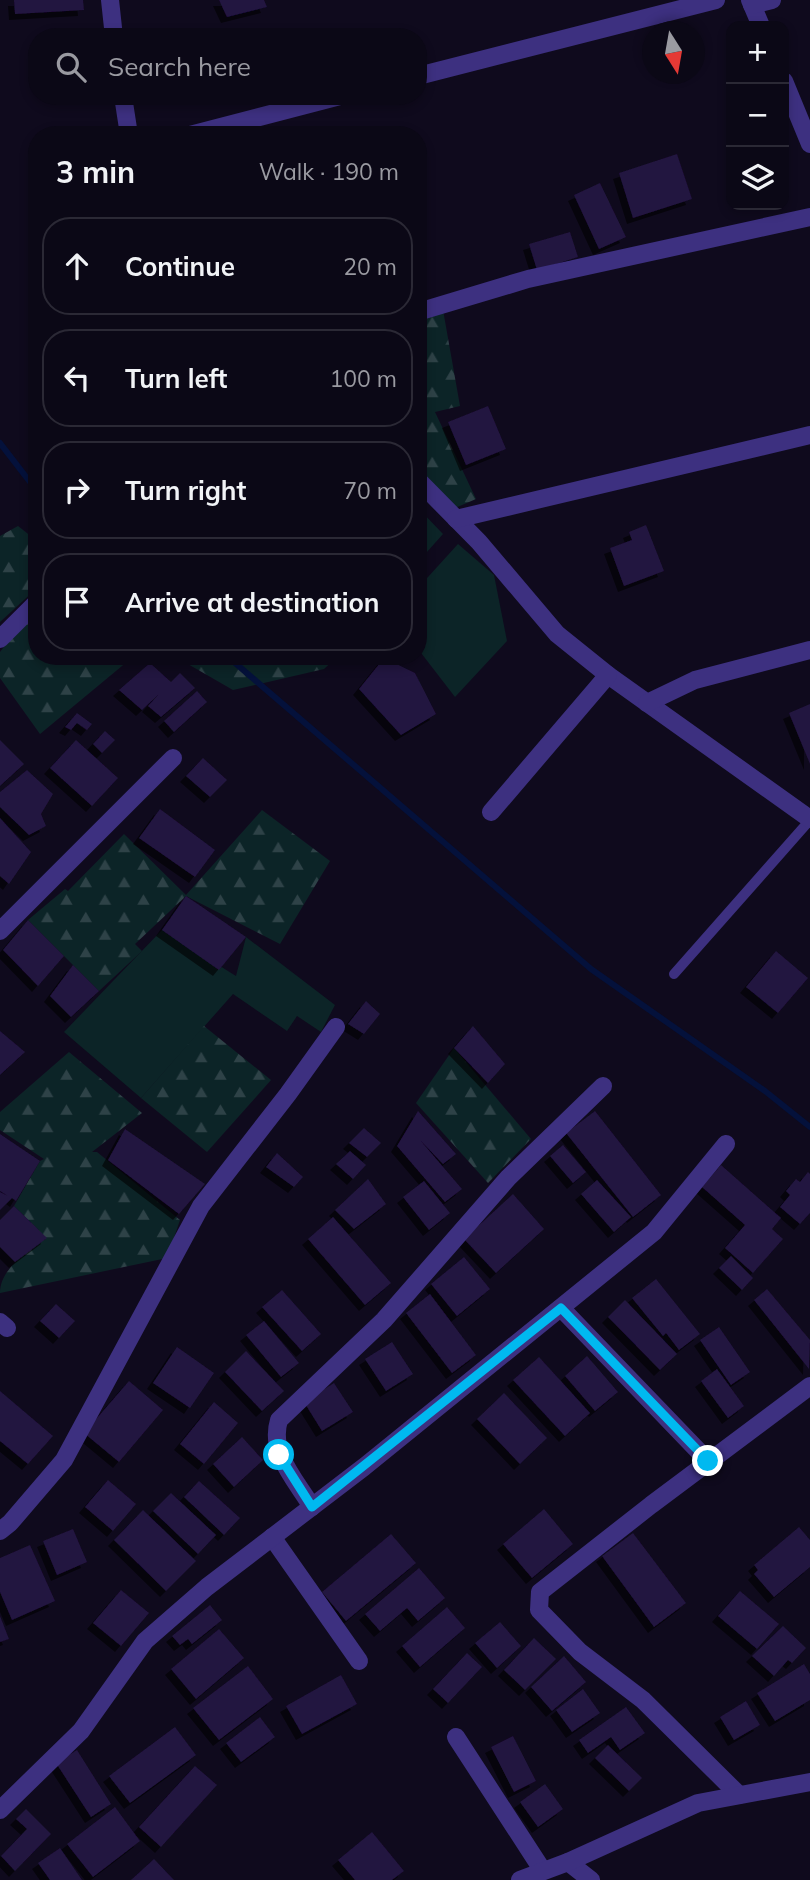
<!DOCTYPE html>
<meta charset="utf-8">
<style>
:root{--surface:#0b0816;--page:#191623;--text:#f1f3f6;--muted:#9a9aa1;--line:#2b2935}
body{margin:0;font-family:Mulish,sans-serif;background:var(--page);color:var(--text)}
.controls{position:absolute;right:21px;top:21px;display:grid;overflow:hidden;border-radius:14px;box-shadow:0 4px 10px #0003}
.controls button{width:63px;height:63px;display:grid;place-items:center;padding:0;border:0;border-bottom:2px solid var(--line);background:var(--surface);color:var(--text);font:35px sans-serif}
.compass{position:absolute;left:642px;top:21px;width:63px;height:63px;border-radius:50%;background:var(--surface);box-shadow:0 4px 10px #0003;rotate:169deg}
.stop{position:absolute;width:21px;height:21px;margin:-16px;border:5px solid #00b9f0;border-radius:50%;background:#fff}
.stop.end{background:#00b9f0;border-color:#fff;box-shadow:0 2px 7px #0008}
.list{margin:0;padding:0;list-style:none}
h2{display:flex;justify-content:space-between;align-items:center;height:91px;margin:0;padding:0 28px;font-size:30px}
h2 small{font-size:23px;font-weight:400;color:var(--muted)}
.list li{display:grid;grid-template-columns:46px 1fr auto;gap:21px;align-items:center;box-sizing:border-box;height:98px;margin:0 14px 14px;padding:0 14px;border:2px solid var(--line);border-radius:28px}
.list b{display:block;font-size:26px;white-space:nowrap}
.list em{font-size:23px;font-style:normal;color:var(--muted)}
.icon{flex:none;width:38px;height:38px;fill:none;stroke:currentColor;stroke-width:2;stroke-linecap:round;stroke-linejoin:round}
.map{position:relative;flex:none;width:810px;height:1880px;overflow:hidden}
.search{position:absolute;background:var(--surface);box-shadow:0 4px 10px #0003;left:28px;top:28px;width:399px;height:77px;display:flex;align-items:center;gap:18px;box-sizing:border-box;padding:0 24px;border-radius:28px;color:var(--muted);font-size:26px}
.panel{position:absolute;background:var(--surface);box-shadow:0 4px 10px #0003;left:28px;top:126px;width:399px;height:539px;border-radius:28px}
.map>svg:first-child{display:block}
</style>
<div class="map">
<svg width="810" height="1880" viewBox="0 0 810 1880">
<defs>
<pattern id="forest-firs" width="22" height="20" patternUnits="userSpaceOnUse" patternTransform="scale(1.75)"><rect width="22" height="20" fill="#0c2427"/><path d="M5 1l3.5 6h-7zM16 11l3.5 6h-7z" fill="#2e4247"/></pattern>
<filter id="shadow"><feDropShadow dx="-6" dy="6" stdDeviation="0" flood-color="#0009"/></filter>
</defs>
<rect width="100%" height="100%" fill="#0f0a1d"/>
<g fill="#0c2427">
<polygon points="418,508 443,534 418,562"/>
<polygon points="458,544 494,575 507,641 455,697 418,649 418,588"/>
<polygon points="162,930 236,976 246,937 335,1005 321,1032 297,1016 287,1031 233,994 141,1098 64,1032"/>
</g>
<g fill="url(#forest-firs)">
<polygon points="443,310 460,406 435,412 476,499 455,508 418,473 418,319"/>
<polygon points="18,526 37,541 37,588 0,622 0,536"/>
<polygon points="37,604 37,656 134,656 40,734 0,678 0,652"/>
<polygon points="174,656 338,656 324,669 233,690"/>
<polygon points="262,810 330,861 280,944 186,896 135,944 142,951 99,991 28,920 65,889 68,891 124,834 186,895"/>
<polygon points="204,1026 271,1080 207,1152 141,1098"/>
<polygon points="454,1048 531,1139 488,1183 416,1103"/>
<path d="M69,1052L142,1113L92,1152H97L180,1220L167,1258L0,1293C0,1268 29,1251 46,1238L14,1206L40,1161L44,1159L0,1130V1112Z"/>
</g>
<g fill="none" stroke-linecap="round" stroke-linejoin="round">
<g stroke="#04113b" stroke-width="6">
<polyline points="0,443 37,491"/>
<polyline points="224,656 234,662 591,969 765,1091 810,1127"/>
</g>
</g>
<g fill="#22143f" filter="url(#shadow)">
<polygon points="14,0 83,0 84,10 15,14"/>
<polygon points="219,0 264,0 267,7 227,17"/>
<polygon points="677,154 692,199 633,218 619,173"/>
<polygon points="600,183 626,237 599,249 574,195"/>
<polygon points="570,232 578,257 537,270 529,244"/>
<polygon points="488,406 506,449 466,465 448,422"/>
<polygon points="646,525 664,571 624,586 610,548 632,540 629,532"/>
<polygon points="384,658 415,673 436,714 401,735 359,689"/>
<polygon points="150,663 171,682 180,673 195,688 161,717 148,706 159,694 142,710 119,690"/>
<polygon points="197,691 207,702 174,732 164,721"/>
<polygon points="810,704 810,764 789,713"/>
<polygon points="77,713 92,724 87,730 77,723 71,730 65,727"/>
<polygon points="105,731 115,740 102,753 93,744"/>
<polygon points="0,740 24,764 0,786"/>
<polygon points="76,740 118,778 92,806 50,768"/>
<polygon points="203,758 227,780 210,797 186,776"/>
<polygon points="27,770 53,794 41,814 46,826 29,835 0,807 0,792"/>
<polygon points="160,809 215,850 195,877 139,838"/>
<polygon points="0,818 31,852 9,884 0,876"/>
<polygon points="186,896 246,937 219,970 162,930"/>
<polygon points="28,920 64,956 38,986 3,950"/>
<polygon points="776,951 808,978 778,1013 746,987"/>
<polygon points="73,965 99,991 71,1017 50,996"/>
<polygon points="366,1001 380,1014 364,1034 348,1024"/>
<polygon points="473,1026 505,1064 488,1083 454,1048"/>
<polygon points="0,1031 25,1052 0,1075"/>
<polygon points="418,1111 456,1154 443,1164 420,1140 462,1189 445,1202 397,1146"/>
<polygon points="595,1111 661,1195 633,1217 566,1133"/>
<polygon points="364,1128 381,1143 367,1157 349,1143"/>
<polygon points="125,1129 205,1184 179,1214 108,1160"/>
<polygon points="0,1134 40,1161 16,1201 12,1198 0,1210 0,1192 8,1196 0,1191"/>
<polygon points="563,1145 586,1172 573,1183 550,1156"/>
<polygon points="350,1151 366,1165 353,1179 336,1164"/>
<polygon points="277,1153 303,1177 294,1187 266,1167"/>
<polygon points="721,1165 781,1218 772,1229 783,1239 753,1273 725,1248 745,1225 702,1187"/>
<polygon points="808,1172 810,1174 810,1213 800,1224 780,1207 790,1195 786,1191 796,1179 800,1182"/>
<polygon points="368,1179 386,1204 354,1229 335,1210"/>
<polygon points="597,1180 631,1217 614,1232 581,1194"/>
<polygon points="424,1181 450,1213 429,1230 403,1197"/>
<polygon points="513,1194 544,1229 496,1273 464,1239"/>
<polygon points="14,1206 47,1238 15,1262 0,1247 0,1220"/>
<polygon points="333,1217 391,1283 365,1305 308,1239"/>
<polygon points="731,1256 753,1278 742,1290 719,1268"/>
<polygon points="464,1257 490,1289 457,1316 431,1284"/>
<polygon points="656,1279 700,1334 679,1350 666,1333 663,1336 632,1298"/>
<polygon points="767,1289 810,1340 809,1369 754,1300"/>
<polygon points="282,1290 321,1334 302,1351 262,1307"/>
<polygon points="430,1294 476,1355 452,1373 406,1313"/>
<polygon points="625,1300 677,1354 660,1370 608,1317"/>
<polygon points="56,1304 75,1321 59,1338 40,1321"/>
<polygon points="264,1321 299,1363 281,1377 246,1335"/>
<polygon points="719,1327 750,1372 731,1385 700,1340"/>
<polygon points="392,1342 413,1374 386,1391 365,1359"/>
<polygon points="177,1347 214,1373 190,1408 153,1383"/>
<polygon points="246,1351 284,1391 262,1411 225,1372"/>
<polygon points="587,1356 618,1392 595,1411 565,1376"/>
<polygon points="539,1357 590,1413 565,1436 513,1380"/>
<polygon points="717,1369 744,1406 728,1418 701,1381"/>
<polygon points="129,1381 163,1410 119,1462 84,1433"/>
<polygon points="334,1383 353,1412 322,1431 304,1402"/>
<polygon points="0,1391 53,1436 28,1464 0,1441"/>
<polygon points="504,1393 547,1438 520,1464 477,1419"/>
<polygon points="214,1402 238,1423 204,1464 180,1444"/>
<polygon points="242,1437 263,1460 234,1487 213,1464"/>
<polygon points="108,1480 136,1504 113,1531 85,1507"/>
<polygon points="199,1481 240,1518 224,1535 184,1497"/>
<polygon points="171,1493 216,1535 198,1554 153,1511"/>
<polygon points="544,1509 573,1544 532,1578 503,1544"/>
<polygon points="143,1510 196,1561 166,1591 114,1540"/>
<polygon points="799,1527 810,1540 810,1567 774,1597 754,1574 758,1570 754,1565"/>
<polygon points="73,1529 87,1562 57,1575 43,1541"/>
<polygon points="633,1533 686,1603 654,1627 602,1556"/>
<polygon points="391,1534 416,1563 346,1621 322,1592"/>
<polygon points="30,1545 55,1601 12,1620 0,1592 0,1558"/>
<polygon points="419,1568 445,1598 418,1621 407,1608 380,1631 365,1614"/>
<polygon points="121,1590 149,1613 121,1646 93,1623"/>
<polygon points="740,1591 779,1624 757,1649 718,1616"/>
<polygon points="210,1605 222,1620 192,1644 188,1639 180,1645 172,1636"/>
<polygon points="447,1607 465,1628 420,1667 402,1646"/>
<polygon points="0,1616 9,1639 0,1642"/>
<polygon points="500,1622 521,1646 497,1668 475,1643"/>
<polygon points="783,1626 806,1648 792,1663 788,1660 774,1676 752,1656"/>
<polygon points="219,1629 244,1658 196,1699 171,1669"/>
<polygon points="534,1638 556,1659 525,1690 504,1670"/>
<polygon points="467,1653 482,1667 448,1703 433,1689"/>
<polygon points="564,1656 586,1682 552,1711 531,1687"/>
<polygon points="804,1664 810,1674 810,1700 775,1721 757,1693"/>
<polygon points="248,1666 273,1699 219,1740 193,1708"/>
<polygon points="341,1675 357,1704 302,1734 286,1706"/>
<polygon points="583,1689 600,1713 572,1732 556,1710"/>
<polygon points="746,1701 760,1725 734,1740 720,1717"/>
<polygon points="626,1707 645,1733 620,1750 611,1737 588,1753 579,1740"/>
<polygon points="260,1717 275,1737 241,1762 226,1743"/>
<polygon points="175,1727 196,1755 130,1803 109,1776"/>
<polygon points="513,1736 536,1781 514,1792 491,1747"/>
<polygon points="608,1745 642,1778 629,1791 595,1758"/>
<polygon points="77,1750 111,1804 91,1817 56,1763"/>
<polygon points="195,1766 217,1785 161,1847 139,1827"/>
<polygon points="545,1784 563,1809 538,1827 520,1802"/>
<polygon points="115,1807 140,1841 93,1877 67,1844"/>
<polygon points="26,1809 51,1834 15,1871 1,1856 27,1829 16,1819"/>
<polygon points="372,1832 404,1871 392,1880 355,1880 338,1860"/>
<polygon points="60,1848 82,1880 50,1880 38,1863"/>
<polygon points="154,1859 174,1880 131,1880"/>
</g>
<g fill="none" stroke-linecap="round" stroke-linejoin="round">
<polyline stroke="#3d3080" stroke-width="10" points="674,974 810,820"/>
<g stroke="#3d3080" stroke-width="18">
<polyline points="110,0 114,37"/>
<polyline points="750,0 761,26"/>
<polyline points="752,5 772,0"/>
<polyline points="418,76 716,0"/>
<polyline points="784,81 810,144"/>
<polyline points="123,96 129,135"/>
<polyline points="190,135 340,96"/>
<polyline points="418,312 528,279 810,217"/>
<polyline points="418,480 479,542 557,634 608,675 810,819"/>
<polyline points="456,519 810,435"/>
<polyline points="0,639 37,602"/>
<polyline points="647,703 695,680 810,650"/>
<polyline points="491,812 608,675"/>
<polyline points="0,931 173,758"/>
<polyline points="561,1308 708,1461"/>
<polyline points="0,1322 7,1328"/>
<path d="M312,1507C295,1479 269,1453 279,1420L384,1320L508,1178L603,1086"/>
<polyline points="0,1531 10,1523 64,1460 201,1206 288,1094 336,1027"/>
<polyline points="272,1537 359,1661"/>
<polyline points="456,1737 543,1871"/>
<polyline points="739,1795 643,1700 580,1652 539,1610 540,1592 651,1505 810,1386"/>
<polyline points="0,1810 81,1731 145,1641 207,1587 364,1467 654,1232 726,1144"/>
<polyline points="568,1862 591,1880"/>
<polyline points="520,1880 568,1862 698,1803 810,1782"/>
</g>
</g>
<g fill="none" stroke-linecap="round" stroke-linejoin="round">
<polyline stroke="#00b9f0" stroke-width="9" points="279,1455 312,1507 561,1308 708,1461"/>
</g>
</svg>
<div class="controls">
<button>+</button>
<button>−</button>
<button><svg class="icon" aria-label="layers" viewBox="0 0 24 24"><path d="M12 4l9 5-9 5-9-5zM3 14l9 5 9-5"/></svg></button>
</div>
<svg class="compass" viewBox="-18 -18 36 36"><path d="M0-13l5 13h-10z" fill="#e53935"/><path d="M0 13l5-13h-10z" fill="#9a9aa1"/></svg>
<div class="stop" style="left:279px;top:1455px"></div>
<div class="stop end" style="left:708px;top:1461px"></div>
<div class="search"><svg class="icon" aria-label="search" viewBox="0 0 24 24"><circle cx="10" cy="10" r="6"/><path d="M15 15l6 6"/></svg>Search here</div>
<section class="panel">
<h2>3 min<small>Walk · 190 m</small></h2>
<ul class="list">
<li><svg class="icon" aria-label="ahead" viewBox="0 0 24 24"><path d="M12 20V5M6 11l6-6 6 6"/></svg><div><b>Continue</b></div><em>20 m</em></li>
<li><svg class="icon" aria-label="left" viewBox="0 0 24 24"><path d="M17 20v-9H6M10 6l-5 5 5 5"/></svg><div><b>Turn left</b></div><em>100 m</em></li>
<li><svg class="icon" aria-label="right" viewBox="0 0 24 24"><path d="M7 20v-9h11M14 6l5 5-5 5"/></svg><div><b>Turn right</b></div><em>70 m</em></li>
<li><svg class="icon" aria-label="arrive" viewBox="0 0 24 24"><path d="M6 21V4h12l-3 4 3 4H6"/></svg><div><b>Arrive at destination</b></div></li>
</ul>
</section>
</div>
